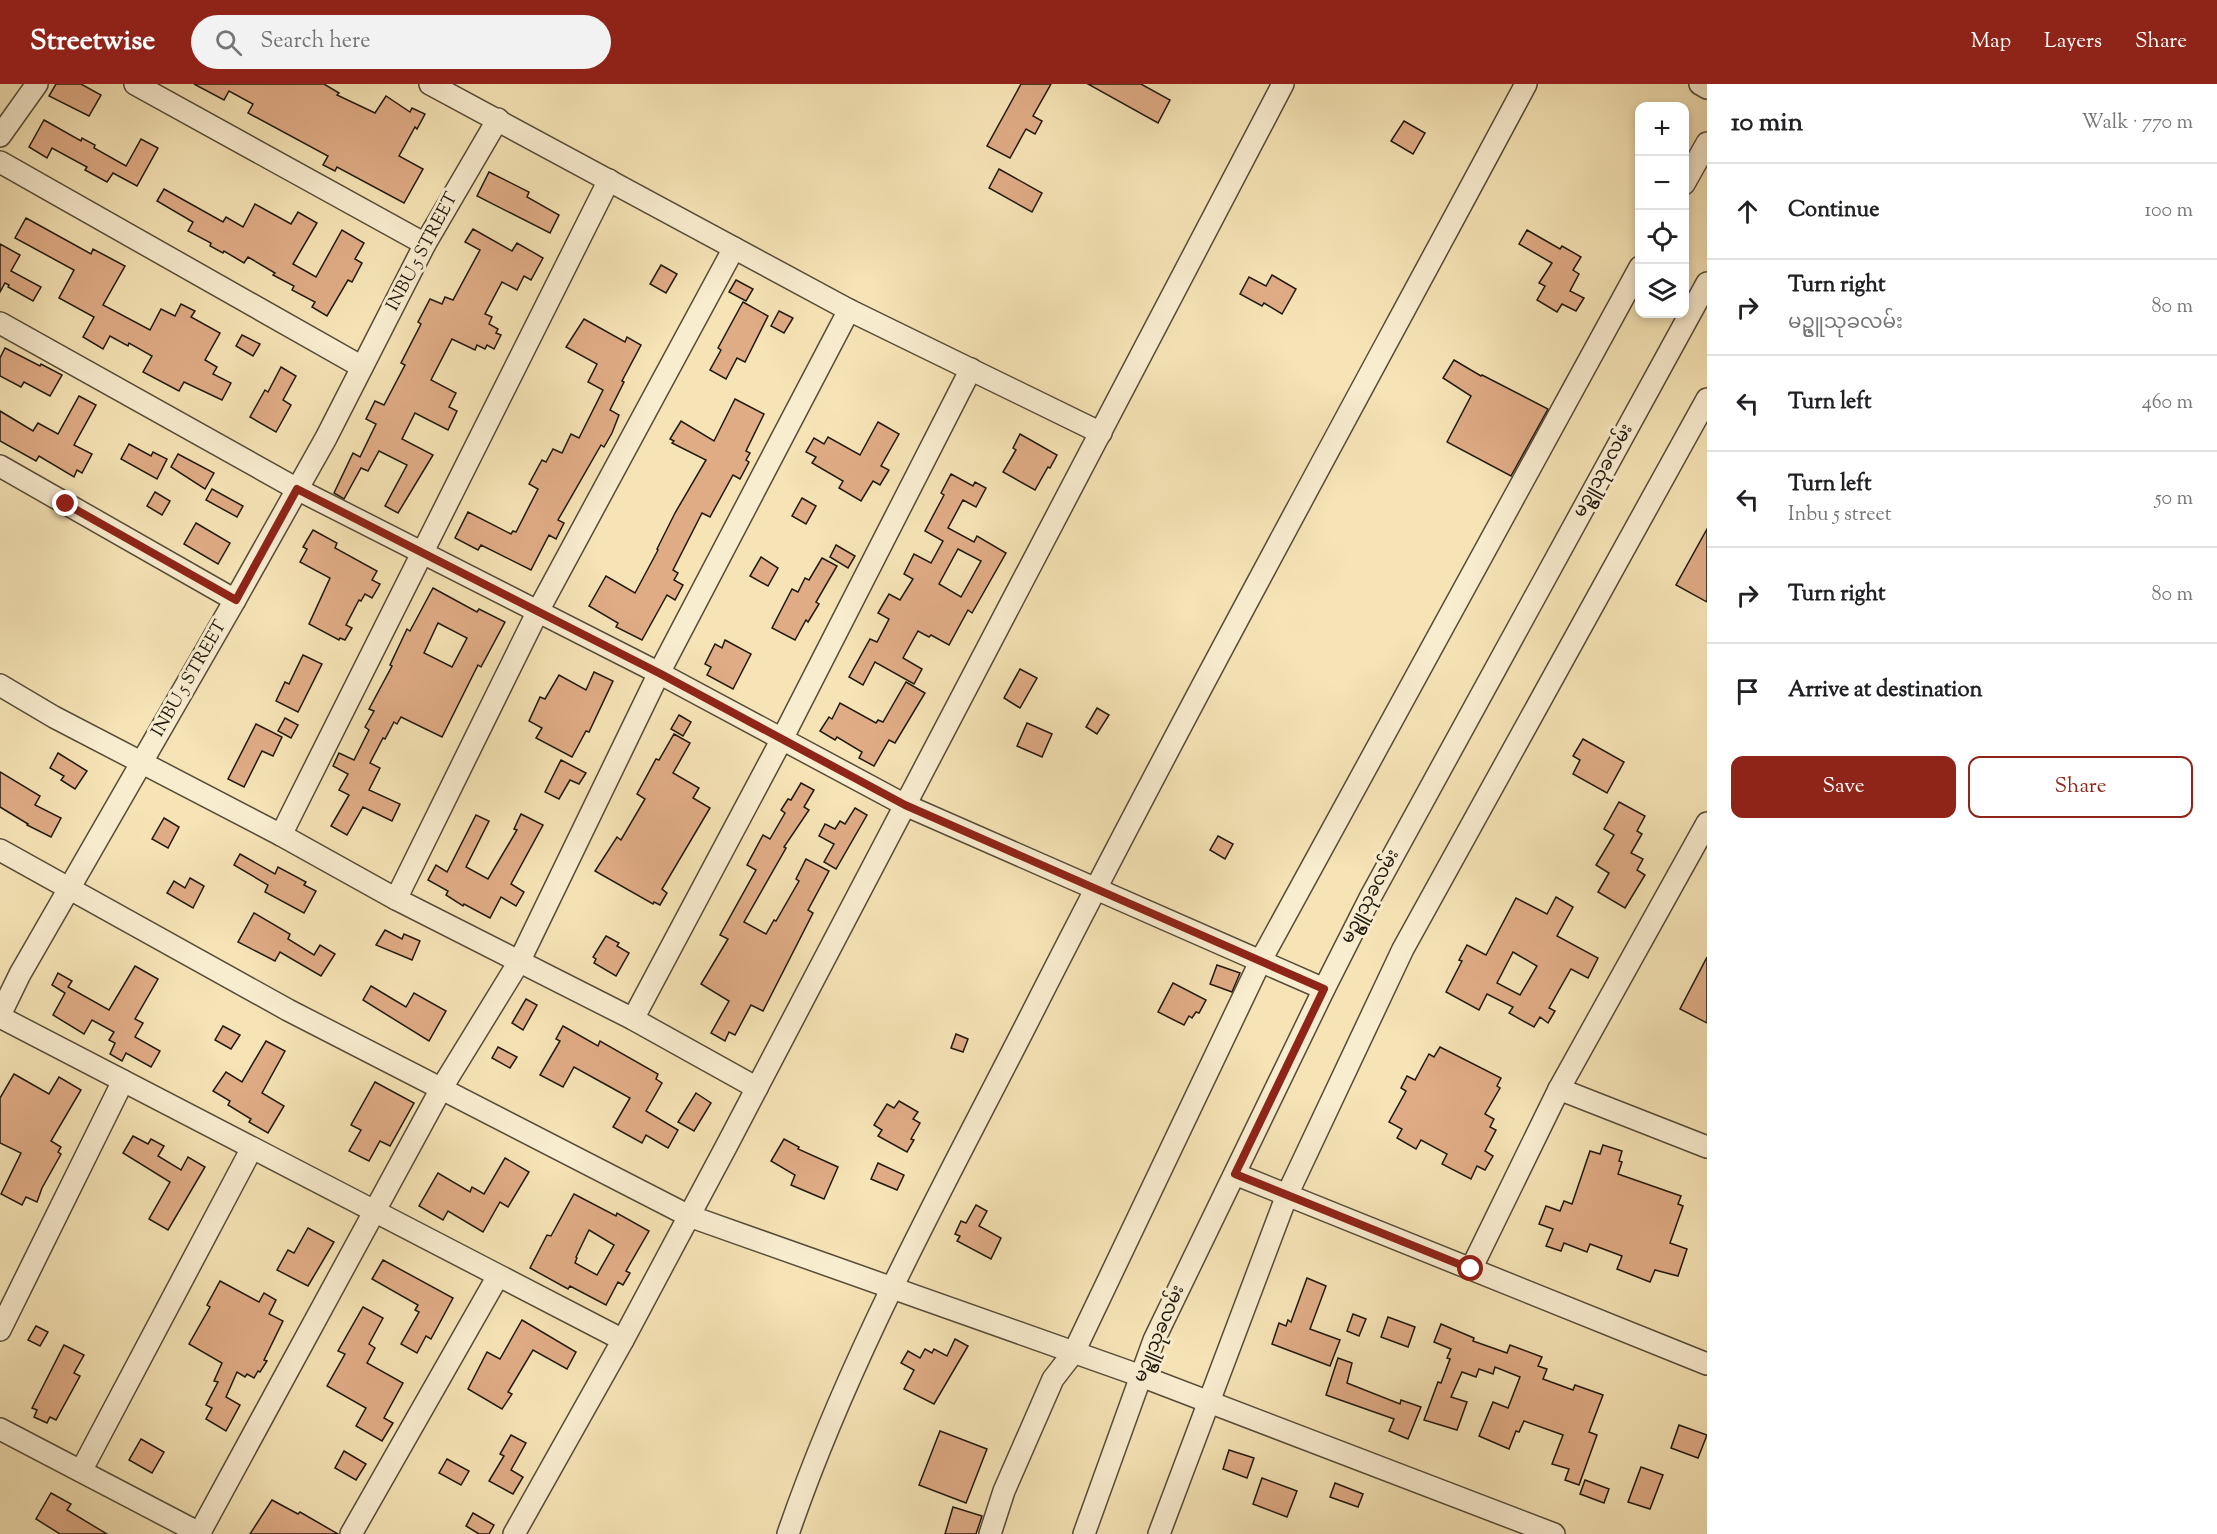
<!DOCTYPE html>
<meta charset="utf-8">
<style>
:root{--surface:#fff;--page:#f2f2f2;--text:#202124;--muted:#757577;--line:#e0e0e0;--accent:#8f2418}
body{margin:0;font-family:"Sorts Mill Goudy","Noto Sans Myanmar",serif;background:var(--page);color:var(--text)}
.controls{position:absolute;right:18px;top:18px;display:grid;overflow:hidden;border-radius:12px;box-shadow:0 3px 9px #0003}
.controls button{width:54px;height:54px;display:grid;place-items:center;padding:0;border:0;border-bottom:2px solid var(--line);background:var(--surface);color:var(--text);font:30px sans-serif}
.stop{position:absolute;width:18px;height:18px;margin:-14px;border:4px solid #8f2418;border-radius:50%;background:#fff}
.stop.end{background:#8f2418;border-color:#fff;box-shadow:0 2px 6px #0008}
.list{margin:0;padding:0;list-style:none}
h2{display:flex;justify-content:space-between;align-items:center;height:78px;margin:0;padding:0 24px;font-size:26px}
h2 small{font-size:20px;font-weight:400;color:var(--muted)}
.list li{display:grid;grid-template-columns:39px 1fr auto;gap:18px;align-items:center;box-sizing:border-box;height:96px;padding:0 24px;border-top:2px solid var(--line)}
.list b{display:block;font-size:22px;white-space:nowrap}
.list p{margin:0;font-size:20px;white-space:nowrap;color:var(--muted)}
.list em{font-size:20px;font-style:normal;color:var(--muted)}
.actions{display:flex;gap:12px;padding:18px 24px}
.actions a{flex:1;padding:14px 0;border:2px solid var(--accent);border-radius:12px;text-align:center;font-size:21px;color:var(--accent)}
.actions .main{background:var(--accent);color:#fff}
.icon{flex:none;width:33px;height:33px;fill:none;stroke:currentColor;stroke-width:2;stroke-linecap:round;stroke-linejoin:round}
.map{position:relative;flex:none;width:1707px;height:1450px;overflow:hidden}
header{display:flex;align-items:center;gap:36px;box-sizing:border-box;height:84px;padding:0 30px;background:var(--accent);color:#fff}
header strong{font-size:28px}
nav{display:flex;gap:33px;margin-inline-start:auto;font-size:21px}
.search{width:420px;height:54px;background:var(--page);display:flex;align-items:center;gap:15px;box-sizing:border-box;padding:0 21px;border-radius:33px;color:var(--muted);font-size:22px}
main{display:flex}
aside{flex:1;background:var(--surface)}
.map>svg:first-child{display:block}
</style>
<header>
<strong>Streetwise</strong>
<div class="search"><svg class="icon" aria-label="search" viewBox="0 0 24 24"><circle cx="10" cy="10" r="6"/><path d="M15 15l6 6"/></svg>Search here</div>
<nav><a>Map</a><a>Layers</a><a>Share</a></nav>
</header>
<main>
<div class="map">
<svg width="1707" height="1450" viewBox="0 0 1707 1450">
<rect width="100%" height="100%" fill="#f6e4b6"/>
<filter id="stains"><feTurbulence type="fractalNoise" baseFrequency=".00333" numOctaves="4"/><feColorMatrix values="0 0 0 0 .2 0 0 0 0 .09 0 0 0 0 .02 0 0 0 .5 -.17"/></filter>
<radialGradient id="worn" r=".72"><stop offset=".6" stop-color="#630" stop-opacity="0"/><stop offset="1" stop-color="#630" stop-opacity=".3"/></radialGradient>
<g fill="#e0ac86" stroke="#20190e" stroke-width="1.5" fill-rule="evenodd">
<polygon points="56,0 81,0 101,11 89,32 49,12"/>
<polygon points="194,0 324,0 339,9 337,11 375,29 386,12 410,28 412,24 425,30 417,45 415,43 399,72 423,85 404,119 337,83 335,87 323,81 328,72 248,29 253,20 229,7 224,16"/>
<polygon points="1021,0 1051,0 1033,32 1042,37 1035,50 1026,45 1010,74 987,62"/>
<polygon points="1088,0 1141,0 1170,16 1158,39"/>
<polygon points="44,36 81,57 82,54 95,61 94,64 126,82 141,55 158,64 137,102 113,89 107,98 85,86 87,83 52,64 47,74 29,63"/>
<polygon points="1404,37 1425,49 1413,70 1391,57"/>
<polygon points="999,85 1042,109 1032,128 989,104"/>
<polygon points="489,88 529,108 527,113 559,131 550,149 477,112"/>
<polygon points="164,105 223,138 226,133 243,143 255,120 291,140 298,128 317,139 293,180 316,193 342,146 364,159 355,175 362,179 352,198 348,196 327,232 312,223 315,218 292,206 294,202 273,191 275,189 248,173 244,179 224,167 223,169 210,162 211,159 188,147 193,138 157,117"/>
<polygon points="26,134 91,170 93,165 125,182 103,221 150,246 161,225 175,232 181,220 195,227 191,233 220,249 205,276 217,283 213,290 231,299 222,316 184,298 179,307 143,288 152,272 129,259 128,262 110,252 103,265 83,253 94,233 59,214 74,186 15,154"/>
<polygon points="473,145 512,167 517,159 543,174 531,196 524,192 517,206 502,198 485,230 492,233 489,240 498,245 496,249 501,251 494,265 487,261 485,265 477,261 475,266 452,255 431,296 456,309 449,323 457,327 448,346 415,329 402,355 433,371 398,429 385,422 407,381 379,367 368,387 361,384 344,415 334,409 353,369 360,373 376,340 366,335 375,317 384,321 405,281 401,279 421,240 418,238 430,215 442,220 445,213 453,216 480,166 465,158"/>
<polygon points="1527,146 1560,165 1562,162 1581,173 1573,186 1579,190 1570,207 1584,214 1576,227 1562,220 1557,228 1537,216 1545,202 1539,199 1552,179 1519,160"/>
<polygon points="0,160 20,171 11,187 41,203 33,217 8,203 9,201 5,199 0,208"/>
<polygon points="661,181 677,190 666,209 650,200"/>
<polygon points="1272,191 1296,205 1282,230 1264,219 1262,222 1240,210 1249,193 1266,202"/>
<polygon points="736,196 753,205 746,217 729,208"/>
<polygon points="743,218 768,232 745,278 737,274 726,295 710,286 721,266 718,264"/>
<polygon points="779,227 793,234 784,249 771,242"/>
<polygon points="584,235 625,258 627,253 641,261 622,297 624,298 610,326 619,331 612,349 604,363 601,361 558,436 564,439 556,455 549,451 531,486 481,461 478,466 455,454 468,428 511,450 513,447 516,448 538,405 529,400 542,376 546,378 553,365 562,369 571,350 579,354 603,306 588,298 597,280 566,263"/>
<polygon points="242,251 260,260 253,272 236,262"/>
<polygon points="5,264 40,282 41,280 62,291 50,312 24,298 21,303 0,292 0,274"/>
<polygon points="1454,276 1481,292 1482,291 1548,325 1511,392 1447,358 1471,312 1443,294"/>
<polygon points="281,283 296,292 283,316 291,321 276,348 250,333 265,306 268,308"/>
<polygon points="79,312 96,321 74,361 92,370 82,389 77,386 74,393 39,372 36,377 0,357 0,327 33,347 38,339 58,350"/>
<polygon points="735,315 764,330 746,367 750,369 746,376 749,378 740,395 733,391 710,433 702,429 673,486 678,489 674,496 683,501 675,516 667,511 642,556 616,543 618,539 589,522 606,492 635,509 658,466 657,465 675,429 706,376 672,359 674,357 670,355 681,337 714,357"/>
<polygon points="878,338 899,350 881,382 889,386 880,401 873,397 861,417 839,404 843,397 812,379 816,373 806,368 814,354 824,360 828,353 860,371"/>
<polygon points="1020,350 1057,371 1050,384 1048,383 1035,406 1003,388 1016,366 1013,364"/>
<polygon points="129,360 151,372 153,368 167,375 157,395 121,375"/>
<polygon points="178,370 214,389 205,405 171,383"/>
<path d="M951,390L973,402L975,398L986,404L976,423L963,416L948,444L974,458L977,452L1006,469L972,529L968,526L949,561L931,551L929,553L918,547L903,574L922,585L914,600L875,578L863,601L849,593L870,555L877,558L889,535L878,529L889,510L900,516L913,495L904,490L914,470L931,479L943,457L925,447L944,411L941,409ZM958,465L981,477L961,513L939,500Z"/>
<polygon points="212,405 243,422 237,433 206,416"/>
<polygon points="155,408 170,417 162,431 147,422"/>
<polygon points="802,414 816,422 806,440 792,432"/>
<polygon points="196,439 230,459 218,480 184,460"/>
<polygon points="1707,445 1707,518 1676,501"/>
<polygon points="313,446 337,459 335,464 377,487 372,496 380,500 372,514 365,510 361,517 359,516 346,541 352,544 345,556 340,554 339,556 309,540 330,494 300,478 307,465 303,463"/>
<polygon points="836,461 855,472 848,484 830,473"/>
<polygon points="761,473 778,484 768,502 750,492"/>
<polygon points="822,474 837,482 816,518 819,520 808,538 806,536 795,556 772,544 792,505 798,508 805,494 809,496"/>
<path d="M433,504L477,528L479,525L505,538L481,583L478,581L442,653L401,633L397,640L394,638L385,655L383,654L370,679L380,684L369,706L400,720L392,737L363,723L347,751L331,742L349,711L339,706L348,690L333,682L339,669L354,676L369,646L365,643L374,627L369,625L392,582L390,581L407,545L410,547ZM438,539L467,554L452,583L424,569Z"/>
<polygon points="725,556 751,570 733,605 707,591 711,583 705,580 715,560 722,564"/>
<polygon points="303,571 322,580 298,628 276,617 285,598 289,600"/>
<polygon points="1020,585 1037,594 1020,624 1004,614"/>
<polygon points="594,588 613,597 589,648 586,647 572,673 536,654 542,644 529,637 540,613 545,615 559,591 586,606"/>
<polygon points="906,598 925,609 895,659 889,656 874,682 859,674 862,668 837,653 835,656 820,647 829,633 832,635 840,619 876,639 878,636 883,638"/>
<polygon points="1097,624 1109,631 1097,650 1086,643"/>
<polygon points="679,631 691,638 683,652 671,645"/>
<polygon points="285,634 298,641 291,654 278,647"/>
<polygon points="1027,639 1052,650 1042,673 1017,662"/>
<polygon points="256,640 282,653 273,672 262,667 244,703 228,695"/>
<polygon points="674,650 690,659 673,689 699,704 693,714 710,724 662,805 667,809 660,821 654,818 653,820 595,787 617,753 621,756 645,715 637,710 656,675 659,676"/>
<polygon points="1583,655 1624,678 1607,709 1573,690 1580,676 1573,672"/>
<polygon points="58,669 87,687 75,705 61,696 64,692 50,684"/>
<polygon points="561,676 586,689 579,700 570,696 559,715 545,708"/>
<polygon points="0,688 40,712 35,721 61,734 51,753 27,741 28,740 0,723"/>
<polygon points="801,699 814,706 804,723 809,726 784,763 786,764 744,838 766,850 774,836 776,837 799,797 796,795 806,775 829,787 808,826 813,829 763,927 751,921 735,951 729,948 725,957 711,949 729,917 701,900 728,855 720,851 756,786 747,781 763,751 770,755 785,729 781,726 788,715 791,716"/>
<polygon points="1619,718 1645,732 1637,747 1642,750 1631,769 1643,775 1637,786 1645,791 1625,824 1598,808 1609,789 1596,781 1614,751 1604,745"/>
<polygon points="855,724 867,731 836,785 824,778 834,760 819,752 825,740 835,745 840,737 845,740"/>
<polygon points="521,730 543,741 511,800 524,808 516,822 501,813 490,834 464,820 463,822 446,811 448,807 428,796 436,781 447,788 476,731 489,737 466,783 488,795 517,746 514,745"/>
<polygon points="164,734 179,743 168,764 152,755"/>
<polygon points="1218,752 1233,760 1225,775 1210,766"/>
<polygon points="240,770 275,790 278,783 306,798 304,801 316,807 304,829 265,808 268,801 234,781"/>
<polygon points="190,794 204,802 193,824 167,809 174,797 185,804"/>
<path d="M1556,813L1573,823L1557,852L1598,874L1588,894L1571,885L1549,924L1555,927L1548,939L1540,933L1534,943L1509,929L1513,923L1487,910L1479,926L1446,908L1462,877L1459,876L1467,861L1486,871L1516,814L1547,830ZM1513,868L1537,882L1520,911L1497,899Z"/>
<polygon points="254,829 290,850 288,855 314,871 320,861 335,870 321,892 280,868 275,877 238,858"/>
<polygon points="385,846 402,855 404,850 420,857 412,876 376,861"/>
<polygon points="606,852 619,859 617,862 629,869 616,892 594,879 596,875 593,873"/>
<polygon points="1707,873 1707,939 1680,925"/>
<polygon points="1217,881 1240,889 1232,908 1210,900"/>
<polygon points="135,882 158,895 135,935 143,939 135,953 160,967 151,983 126,969 122,977 110,970 115,959 109,956 114,948 92,936 84,950 53,931 65,909 52,901 58,889 72,897 68,903 109,926"/>
<polygon points="1173,899 1206,916 1199,929 1196,928 1192,934 1189,932 1184,941 1158,928"/>
<polygon points="371,902 406,923 414,909 446,927 429,957 363,916"/>
<polygon points="526,915 537,921 523,946 512,939"/>
<polygon points="223,942 240,951 231,965 215,956"/>
<polygon points="563,942 598,962 600,957 658,990 656,995 662,999 646,1027 678,1046 668,1064 646,1051 642,1059 613,1043 630,1014 612,1004 574,983 563,1003 540,991 560,957 556,955"/>
<polygon points="956,950 968,955 963,968 951,964"/>
<polygon points="266,957 285,967 262,1009 284,1022 268,1049 249,1038 251,1035 228,1021 230,1017 213,1007 226,988 242,998"/>
<polygon points="498,963 517,973 510,984 492,974"/>
<polygon points="1440,963 1501,994 1497,1002 1500,1004 1485,1030 1494,1035 1490,1043 1496,1046 1485,1067 1493,1072 1485,1086 1477,1082 1471,1095 1442,1080 1447,1070 1421,1056 1416,1065 1397,1054 1402,1045 1389,1038 1406,1007 1401,1004 1407,992 1415,996 1429,970 1434,973"/>
<polygon points="14,990 49,1010 59,993 81,1006 51,1057 61,1063 58,1068 61,1070 42,1104 37,1118 26,1113 22,1121 1,1110 21,1069 0,1059 0,1014"/>
<polygon points="375,998 414,1019 390,1062 380,1057 369,1077 349,1067 361,1046 351,1041"/>
<polygon points="696,1009 711,1019 694,1047 678,1038"/>
<polygon points="899,1017 918,1028 913,1035 920,1039 911,1055 914,1056 907,1068 878,1052 882,1046 874,1041 887,1020 894,1024"/>
<polygon points="133,1052 148,1060 151,1055 164,1062 158,1072 181,1086 188,1073 205,1083 168,1146 149,1135 170,1098 123,1069"/>
<polygon points="784,1055 799,1063 798,1065 838,1083 824,1115 791,1101 795,1091 771,1077"/>
<polygon points="1603,1061 1622,1067 1619,1077 1622,1078 1618,1090 1681,1112 1678,1120 1683,1122 1670,1159 1687,1165 1678,1192 1655,1186 1650,1198 1617,1185 1622,1172 1590,1160 1587,1168 1564,1159 1561,1167 1546,1162 1553,1145 1539,1140 1546,1122 1560,1127 1564,1117 1572,1120 1590,1067 1600,1070"/>
<polygon points="505,1074 529,1088 508,1123 500,1118 483,1148 448,1127 443,1136 419,1122 438,1089 470,1108 472,1103 484,1110"/>
<polygon points="878,1079 904,1091 897,1106 871,1095"/>
<path d="M574,1110L616,1132L617,1129L649,1147L626,1187L630,1189L623,1201L618,1198L606,1221L570,1202L568,1205L530,1184L547,1151L551,1152ZM589,1146L614,1161L597,1191L575,1179L577,1174L576,1173Z"/>
<polygon points="976,1121 987,1127 979,1142 1001,1154 991,1175 957,1157 960,1152 955,1150 961,1137 966,1139"/>
<polygon points="308,1144 334,1158 308,1202 277,1186 288,1166 294,1169"/>
<polygon points="383,1176 453,1214 431,1255 426,1252 417,1269 401,1260 419,1228 415,1226 418,1221 372,1195"/>
<polygon points="1307,1194 1326,1202 1310,1245 1340,1256 1330,1282 1272,1260 1279,1239 1286,1242 1288,1236 1291,1238"/>
<polygon points="220,1197 259,1218 264,1209 276,1216 269,1230 283,1237 264,1276 267,1277 260,1288 258,1287 254,1294 247,1290 245,1293 237,1288 226,1313 240,1321 226,1347 206,1335 212,1324 206,1321 218,1298 214,1297 222,1279 189,1260 210,1223 207,1221"/>
<polygon points="363,1223 383,1234 369,1260 375,1264 367,1279 403,1299 384,1334 393,1339 382,1357 356,1342 366,1324 327,1302 345,1270 338,1267"/>
<polygon points="1353,1230 1366,1235 1359,1252 1347,1247"/>
<polygon points="1388,1233 1415,1243 1408,1263 1381,1253"/>
<polygon points="522,1236 576,1268 567,1285 533,1266 508,1308 512,1310 502,1325 468,1305 487,1268 500,1275"/>
<polygon points="1441,1240 1474,1254 1473,1257 1507,1269 1510,1261 1542,1273 1538,1282 1547,1285 1543,1295 1573,1306 1575,1301 1603,1311 1589,1348 1597,1351 1579,1401 1565,1396 1569,1385 1552,1380 1563,1351 1524,1337 1519,1348 1516,1347 1509,1365 1479,1352 1493,1318 1508,1324 1520,1293 1495,1283 1493,1290 1479,1285 1476,1293 1462,1288 1451,1313 1467,1318 1457,1346 1424,1336 1438,1298 1441,1299 1450,1275 1447,1274 1451,1265 1434,1258"/>
<polygon points="36,1242 48,1248 40,1262 28,1256"/>
<polygon points="955,1255 968,1262 934,1320 904,1305 914,1286 901,1279 908,1267 920,1274 925,1265 932,1269 934,1265 947,1272"/>
<polygon points="64,1261 84,1271 74,1289 80,1292 56,1336 50,1333 47,1339 34,1333 37,1326 32,1324"/>
<polygon points="1338,1274 1352,1279 1347,1299 1400,1320 1401,1316 1421,1323 1408,1355 1389,1347 1394,1335 1326,1311"/>
<polygon points="1679,1341 1707,1351 1698,1374 1671,1364"/>
<polygon points="940,1347 987,1365 966,1419 919,1401"/>
<polygon points="511,1351 526,1359 511,1386 523,1393 513,1410 489,1397 504,1372 500,1370"/>
<polygon points="141,1355 164,1368 152,1389 129,1376"/>
<polygon points="1229,1366 1254,1374 1247,1394 1223,1385"/>
<polygon points="344,1367 366,1380 356,1396 335,1384"/>
<polygon points="447,1375 469,1387 461,1401 439,1389"/>
<polygon points="1641,1383 1663,1391 1650,1425 1628,1418"/>
<polygon points="1262,1394 1297,1407 1287,1433 1253,1420"/>
<polygon points="1585,1396 1609,1405 1604,1419 1580,1410"/>
<polygon points="1335,1399 1363,1410 1358,1423 1330,1413"/>
<polygon points="51,1409 71,1420 67,1426 107,1450 60,1450 36,1435"/>
<polygon points="272,1416 298,1430 300,1428 338,1450 250,1450"/>
<polygon points="953,1423 982,1432 976,1450 945,1450"/>
<polygon points="473,1429 494,1441 489,1450 479,1450 466,1442"/>
</g>
<g fill="none" stroke-linecap="round" stroke-linejoin="round">
<g stroke="#564c38" stroke-width="24">
<g id="minor">
<polyline points="135,0 425,160"/>
<polyline points="430,0 849,226 1101,349"/>
<polyline points="1700,0 1707,4"/>
<polyline points="0,52 37,0"/>
<polyline points="0,78 362,283"/>
<polyline points="1684,100 1707,59"/>
<polyline points="0,239 297,405 659,589 905,721 1324,905"/>
<polyline points="0,382 235,516"/>
<polyline points="0,601 54,633 281,751 396,815 633,935 757,1004"/>
<polyline points="281,751 609,96"/>
<polyline points="0,766 288,926 689,1132 1141,1292 1554,1450"/>
<polyline points="396,815 538,527 734,164"/>
<polyline points="0,931 20,890 235,516 326,354 425,160 498,35"/>
<polyline points="0,933 623,1256"/>
<polyline points="633,935 782,655 971,285"/>
<polyline points="1559,1005 1707,1063"/>
<polyline points="1235,1090 1707,1280"/>
<polyline points="1471,1185 1559,1005 1707,739"/>
<polyline points="0,1246 123,997"/>
<polyline points="0,1345 201,1450"/>
<polyline points="81,1387 252,1064"/>
<polyline points="199,1450 441,1005 519,878 659,589 849,226"/>
<polyline points="351,1450 498,1192"/>
<polyline points="514,1450 623,1256 727,1061 1283,0"/>
<path d="M788,1450C849,1272 942,1106 1027,939C1187,623 1359,312 1526,0"/>
<polyline points="990,1450 1004,1407 1053,1295 1074,1268 1261,876 1640,183"/>
<polyline points="1084,1450 1154,1256 1324,905 1371,812 1707,199"/>
<polyline points="1159,1450 1287,1111 1403,865 1707,315"/>
</g>
</g>
<use href="#minor" stroke="#f9edd0" stroke-width="21"/>
</g>
<g fill="none" stroke-linecap="round" stroke-linejoin="round">
<polyline stroke="#8f2418" stroke-width="8" points="66,420 236,516 297,405 659,589 905,721 1324,905 1235,1090 1471,1185"/>
</g>
<g text-anchor="middle" dominant-baseline="central" stroke-width="6" stroke-linejoin="round" paint-order="stroke">
<g font-size="18" fill="#20190e" stroke="#f9edd0">
<text transform="translate(423 168) rotate(-62)">INBU 5 STREET</text>
<text transform="translate(1604 387) rotate(-61)">မဥ္ဇူသုခလမ်း</text>
<text transform="translate(190 595) rotate(-60)">INBU 5 STREET</text>
<text transform="translate(1371 813) rotate(-62)">မဥ္ဇူသုခလမ်း</text>
<text transform="translate(1160 1250) rotate(-67)">မဥ္ဇူသုခလမ်း</text>
</g>
</g>
<rect width="100%" height="100%" filter="url(#stains)"/>
<rect width="100%" height="100%" fill="url(#worn)"/>
</svg>
<div class="controls">
<button>+</button>
<button>−</button>
<button><svg class="icon" aria-label="locate" viewBox="0 0 24 24"><circle cx="12" cy="12" r="6"/><path d="M12 2v4M12 18v4M2 12h4M18 12h4"/></svg></button>
<button><svg class="icon" aria-label="layers" viewBox="0 0 24 24"><path d="M12 4l9 5-9 5-9-5zM3 14l9 5 9-5"/></svg></button>
</div>
<div class="stop" style="left:1471px;top:1185px"></div>
<div class="stop end" style="left:66px;top:420px"></div>
</div>
<aside>
<h2>10 min<small>Walk · 770 m</small></h2>
<ul class="list">
<li><svg class="icon" aria-label="ahead" viewBox="0 0 24 24"><path d="M12 20V5M6 11l6-6 6 6"/></svg><div><b>Continue</b></div><em>100 m</em></li>
<li><svg class="icon" aria-label="right" viewBox="0 0 24 24"><path d="M7 20v-9h11M14 6l5 5-5 5"/></svg><div><b>Turn right</b><p>မဥ္ဇူသုခလမ်း</p></div><em>80 m</em></li>
<li><svg class="icon" aria-label="left" viewBox="0 0 24 24"><path d="M17 20v-9H6M10 6l-5 5 5 5"/></svg><div><b>Turn left</b></div><em>460 m</em></li>
<li><svg class="icon" aria-label="left" viewBox="0 0 24 24"><path d="M17 20v-9H6M10 6l-5 5 5 5"/></svg><div><b>Turn left</b><p>Inbu 5 street</p></div><em>50 m</em></li>
<li><svg class="icon" aria-label="right" viewBox="0 0 24 24"><path d="M7 20v-9h11M14 6l5 5-5 5"/></svg><div><b>Turn right</b></div><em>80 m</em></li>
<li><svg class="icon" aria-label="arrive" viewBox="0 0 24 24"><path d="M6 21V4h12l-3 4 3 4H6"/></svg><div><b>Arrive at destination</b></div></li>
</ul>
<div class="actions"><a class="main">Save</a><a>Share</a></div>
</aside>
</main>
